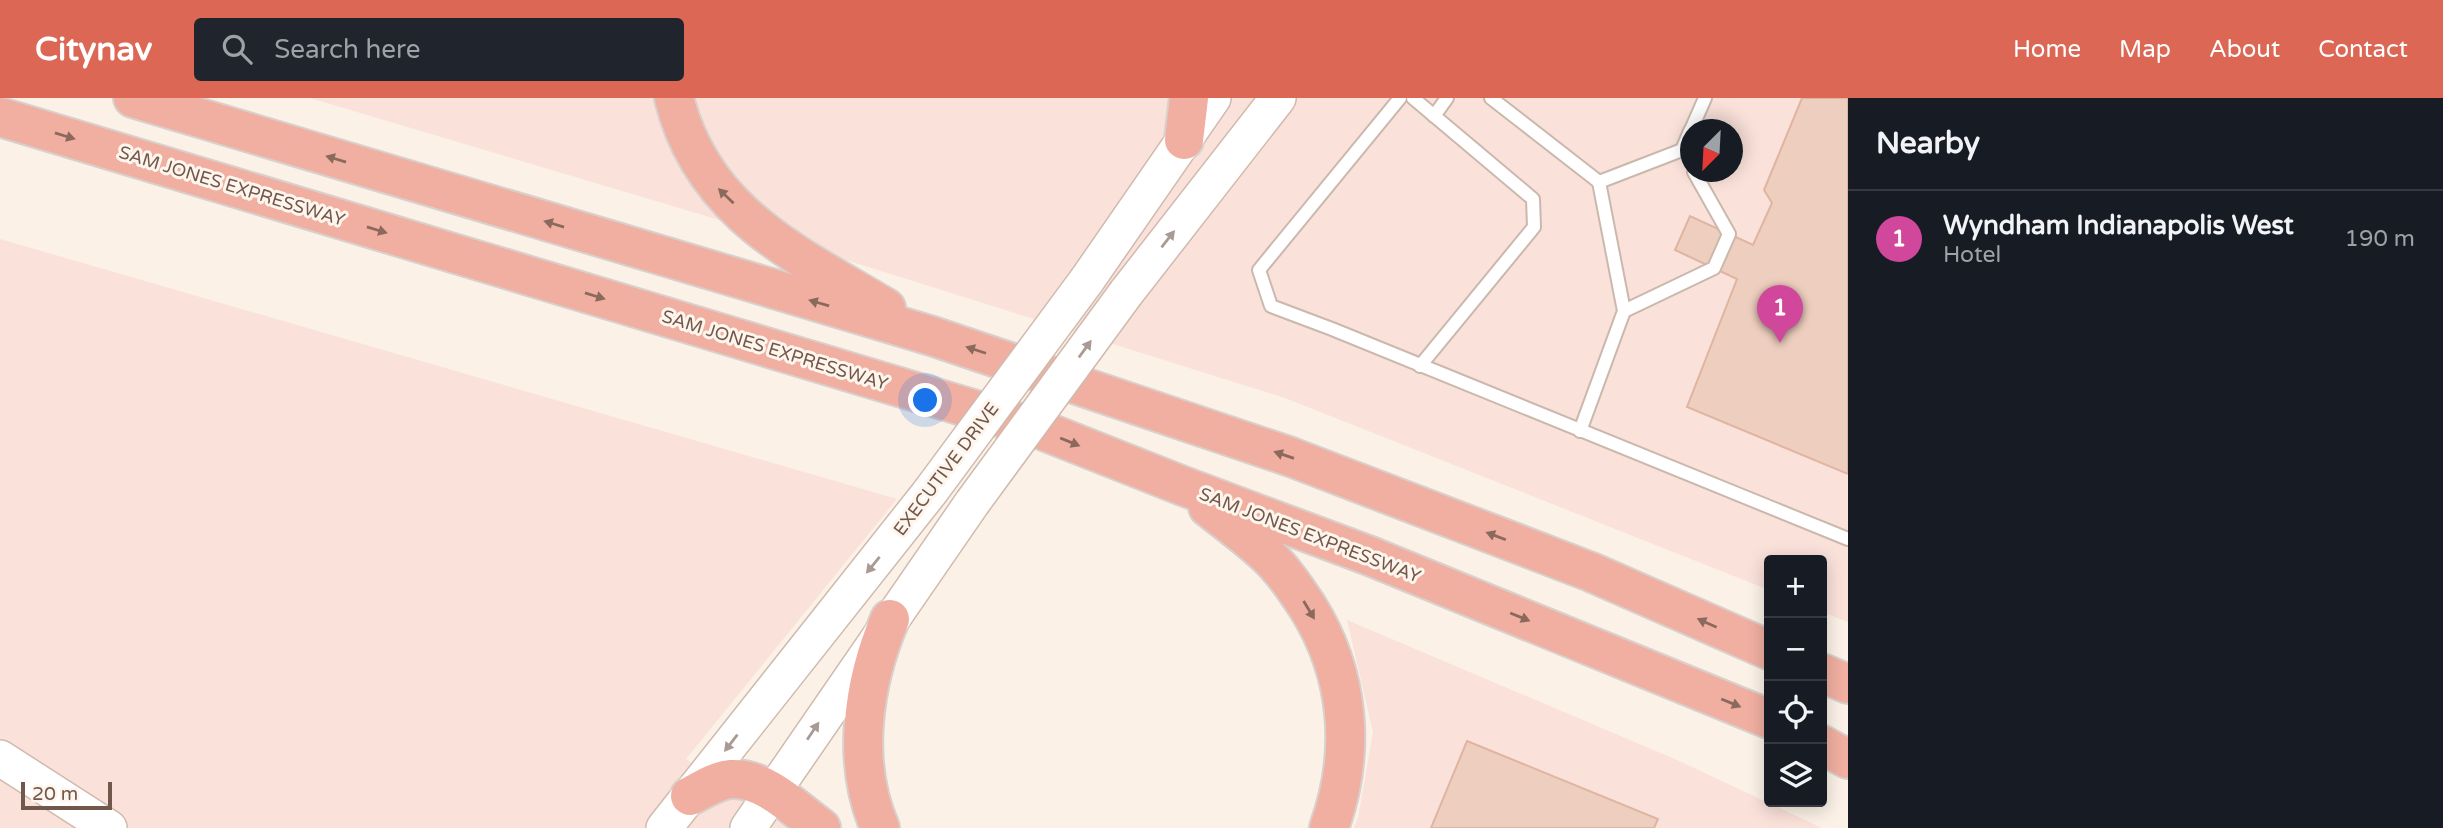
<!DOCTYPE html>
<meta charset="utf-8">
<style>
:root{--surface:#171b24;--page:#20242c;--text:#f1f3f6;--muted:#9ea1a6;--line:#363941;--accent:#db6754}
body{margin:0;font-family:"Varela Round",sans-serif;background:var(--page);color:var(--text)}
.controls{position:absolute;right:21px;bottom:21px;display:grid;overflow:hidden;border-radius:7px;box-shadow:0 4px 18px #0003}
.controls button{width:63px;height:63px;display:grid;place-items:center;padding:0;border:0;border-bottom:2px solid var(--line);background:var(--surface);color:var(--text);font:35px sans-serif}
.compass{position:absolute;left:1680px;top:21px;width:63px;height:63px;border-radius:50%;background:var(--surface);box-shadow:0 4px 18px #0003;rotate:204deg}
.scale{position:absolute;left:21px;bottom:18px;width:91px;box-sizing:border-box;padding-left:7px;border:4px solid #72574c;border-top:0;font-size:19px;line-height:24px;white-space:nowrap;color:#72574c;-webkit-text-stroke:5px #fef5ec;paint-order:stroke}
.you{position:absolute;left:926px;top:303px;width:24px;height:24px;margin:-18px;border:5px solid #fff;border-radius:50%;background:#1a73e8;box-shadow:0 0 0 10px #1a73e833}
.badge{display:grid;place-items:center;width:46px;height:46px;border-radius:50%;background:var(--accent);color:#fff;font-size:23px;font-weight:700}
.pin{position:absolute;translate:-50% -58px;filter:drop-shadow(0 2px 4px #0008)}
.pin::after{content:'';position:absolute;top:37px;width:24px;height:21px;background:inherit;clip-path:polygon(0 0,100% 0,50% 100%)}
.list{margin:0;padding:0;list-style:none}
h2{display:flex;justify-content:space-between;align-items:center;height:91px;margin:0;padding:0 28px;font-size:30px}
h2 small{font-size:23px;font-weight:400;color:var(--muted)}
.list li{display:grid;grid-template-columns:46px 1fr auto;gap:21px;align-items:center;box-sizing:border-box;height:98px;padding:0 28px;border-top:2px solid var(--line)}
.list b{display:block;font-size:26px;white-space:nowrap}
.list p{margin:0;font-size:23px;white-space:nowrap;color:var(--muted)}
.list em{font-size:23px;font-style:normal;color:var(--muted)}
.icon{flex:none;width:38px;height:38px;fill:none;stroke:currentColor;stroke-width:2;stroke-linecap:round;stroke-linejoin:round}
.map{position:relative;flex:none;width:1848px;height:730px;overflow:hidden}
header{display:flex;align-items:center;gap:42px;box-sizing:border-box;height:98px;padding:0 35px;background:var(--accent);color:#fff}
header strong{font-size:33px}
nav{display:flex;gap:38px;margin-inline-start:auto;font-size:24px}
.search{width:490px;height:63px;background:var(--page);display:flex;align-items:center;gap:18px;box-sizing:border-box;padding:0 24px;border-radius:7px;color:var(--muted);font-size:26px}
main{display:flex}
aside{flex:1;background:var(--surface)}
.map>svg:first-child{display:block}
</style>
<header>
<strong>Citynav</strong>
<div class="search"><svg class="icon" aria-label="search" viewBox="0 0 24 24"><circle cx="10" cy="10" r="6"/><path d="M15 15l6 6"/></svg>Search here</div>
<nav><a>Home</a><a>Map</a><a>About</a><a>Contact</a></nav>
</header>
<main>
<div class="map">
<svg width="1848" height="730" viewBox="0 0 1848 730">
<rect width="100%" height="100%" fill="#fbf1e6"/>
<g fill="#fae1da" fill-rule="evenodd">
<path d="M310,0H1848V524L1822,514V462H1769V492L1285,300L706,118ZM1690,32H1732V74H1690Z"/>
<polygon points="0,141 897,401 686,661 787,730 0,730"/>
<polygon points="1347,522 1677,662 1822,730 1354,730 1358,720 1373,634"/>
</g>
<g fill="#eecebf" stroke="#dfb4a1" stroke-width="2">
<polygon points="1802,0 1848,0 1848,376 1687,309 1737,181 1675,152 1690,118 1753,147 1772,105 1764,92"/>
<polygon points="1467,643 1658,721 1654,730 1431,730"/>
</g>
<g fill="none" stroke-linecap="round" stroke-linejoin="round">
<g stroke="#cbb8ad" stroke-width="16">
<g id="lane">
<polyline points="1400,0 1259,172 1271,208 1332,231 1848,441"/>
<polyline points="1413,0 1533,101 1534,129 1420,268"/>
<polyline points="1491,0 1599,84"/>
<polyline points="1434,18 1447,0"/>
<polyline points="1691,32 1705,0"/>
<polyline points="1624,213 1714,170 1729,136 1694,74"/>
<polyline points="1580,333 1624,213 1599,84 1682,52 1690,33"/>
</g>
</g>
<g stroke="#d0baad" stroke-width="38">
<g id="secondary">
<polyline points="1087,182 1213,0"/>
<polyline points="1126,195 1278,0"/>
<polyline points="0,660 109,730"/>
<polyline points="664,730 930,394"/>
<polyline points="748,730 972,405"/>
</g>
</g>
<g stroke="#d8d0cd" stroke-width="42">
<g id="highway">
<polyline points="133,0 932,238 1291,359 1591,474 1769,552"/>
<path d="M674,0C702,114 794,155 886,210"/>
<polyline points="0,19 1039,331 1183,388 1370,458 1769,621"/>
<polyline points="1184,42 1189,0"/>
<path d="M1208,409C1228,425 1249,440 1267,457C1283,472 1295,490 1307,508C1350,576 1356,655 1329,730"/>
<polyline points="1822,575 1848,586"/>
<polyline points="1822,647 1848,661"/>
<path d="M690,698C702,692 717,682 731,681C764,679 796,712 821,730"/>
<path d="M880,730C851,664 863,584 890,521"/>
</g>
</g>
<use href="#lane" stroke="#fff" stroke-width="12"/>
<use href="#secondary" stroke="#fff" stroke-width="35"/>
<use href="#highway" stroke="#f0afa1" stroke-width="38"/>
<g stroke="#d0baad" stroke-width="38" stroke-linecap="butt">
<g id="secondary-bridge">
<polyline points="930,394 1087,182"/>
<polyline points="972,405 1126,195"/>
</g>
</g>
<use href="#secondary-bridge" stroke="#fff" stroke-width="35"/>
</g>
<defs><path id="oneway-solid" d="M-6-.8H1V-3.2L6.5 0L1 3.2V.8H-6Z" transform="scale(1.75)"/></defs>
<g fill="#8b695d">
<use href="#oneway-solid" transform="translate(65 38) rotate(17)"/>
<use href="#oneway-solid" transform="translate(336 61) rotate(-163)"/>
<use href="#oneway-solid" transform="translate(726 98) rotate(-136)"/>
<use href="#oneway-solid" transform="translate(554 126) rotate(-163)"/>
<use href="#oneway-solid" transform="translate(377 132) rotate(17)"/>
<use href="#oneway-solid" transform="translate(595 198) rotate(17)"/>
<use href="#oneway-solid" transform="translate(819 205) rotate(-164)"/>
<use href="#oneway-solid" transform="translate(976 252) rotate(-162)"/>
<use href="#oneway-solid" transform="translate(1070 344) rotate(22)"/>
<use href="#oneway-solid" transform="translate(1284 357) rotate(-161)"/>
<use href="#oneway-solid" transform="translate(1496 438) rotate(-159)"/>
<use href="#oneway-solid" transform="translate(1309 512) rotate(59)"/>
<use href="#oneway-solid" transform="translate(1520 519) rotate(22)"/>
<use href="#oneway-solid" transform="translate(1707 525) rotate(-156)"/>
<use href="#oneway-solid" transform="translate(1731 605) rotate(22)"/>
</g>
<g fill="#aa9a94">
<use href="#oneway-solid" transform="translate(1168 141) rotate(-52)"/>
<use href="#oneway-solid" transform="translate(1085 251) rotate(-54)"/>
<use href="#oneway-solid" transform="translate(873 467) rotate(129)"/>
<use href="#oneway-solid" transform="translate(813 633) rotate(-56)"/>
<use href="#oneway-solid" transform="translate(731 645) rotate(128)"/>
</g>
<g text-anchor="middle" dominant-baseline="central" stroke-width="6" stroke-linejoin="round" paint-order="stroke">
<g font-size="18" fill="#72574c" stroke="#fef5ec">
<text transform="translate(232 88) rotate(17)">SAM JONES EXPRESSWAY</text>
<text transform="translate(775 252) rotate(17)">SAM JONES EXPRESSWAY</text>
<text transform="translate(946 371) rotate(-53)">EXECUTIVE DRIVE</text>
<text transform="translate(1310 437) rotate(21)">SAM JONES EXPRESSWAY</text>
</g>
</g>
</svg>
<div class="controls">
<button>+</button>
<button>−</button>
<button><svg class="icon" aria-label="locate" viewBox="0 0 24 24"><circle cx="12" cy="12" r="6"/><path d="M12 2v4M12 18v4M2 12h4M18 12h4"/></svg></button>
<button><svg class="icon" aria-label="layers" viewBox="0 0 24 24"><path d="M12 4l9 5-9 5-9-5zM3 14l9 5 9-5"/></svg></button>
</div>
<svg class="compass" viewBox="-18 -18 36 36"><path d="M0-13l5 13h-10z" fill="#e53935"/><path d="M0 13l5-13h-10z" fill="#9ea1a6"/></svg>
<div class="scale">20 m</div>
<div class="you"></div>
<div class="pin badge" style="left:1780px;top:245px;background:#d1479c">1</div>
</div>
<aside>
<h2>Nearby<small></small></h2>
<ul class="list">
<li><span class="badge" style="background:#d1479c">1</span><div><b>Wyndham Indianapolis West</b><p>Hotel</p></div><em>190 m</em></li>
</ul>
</aside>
</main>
